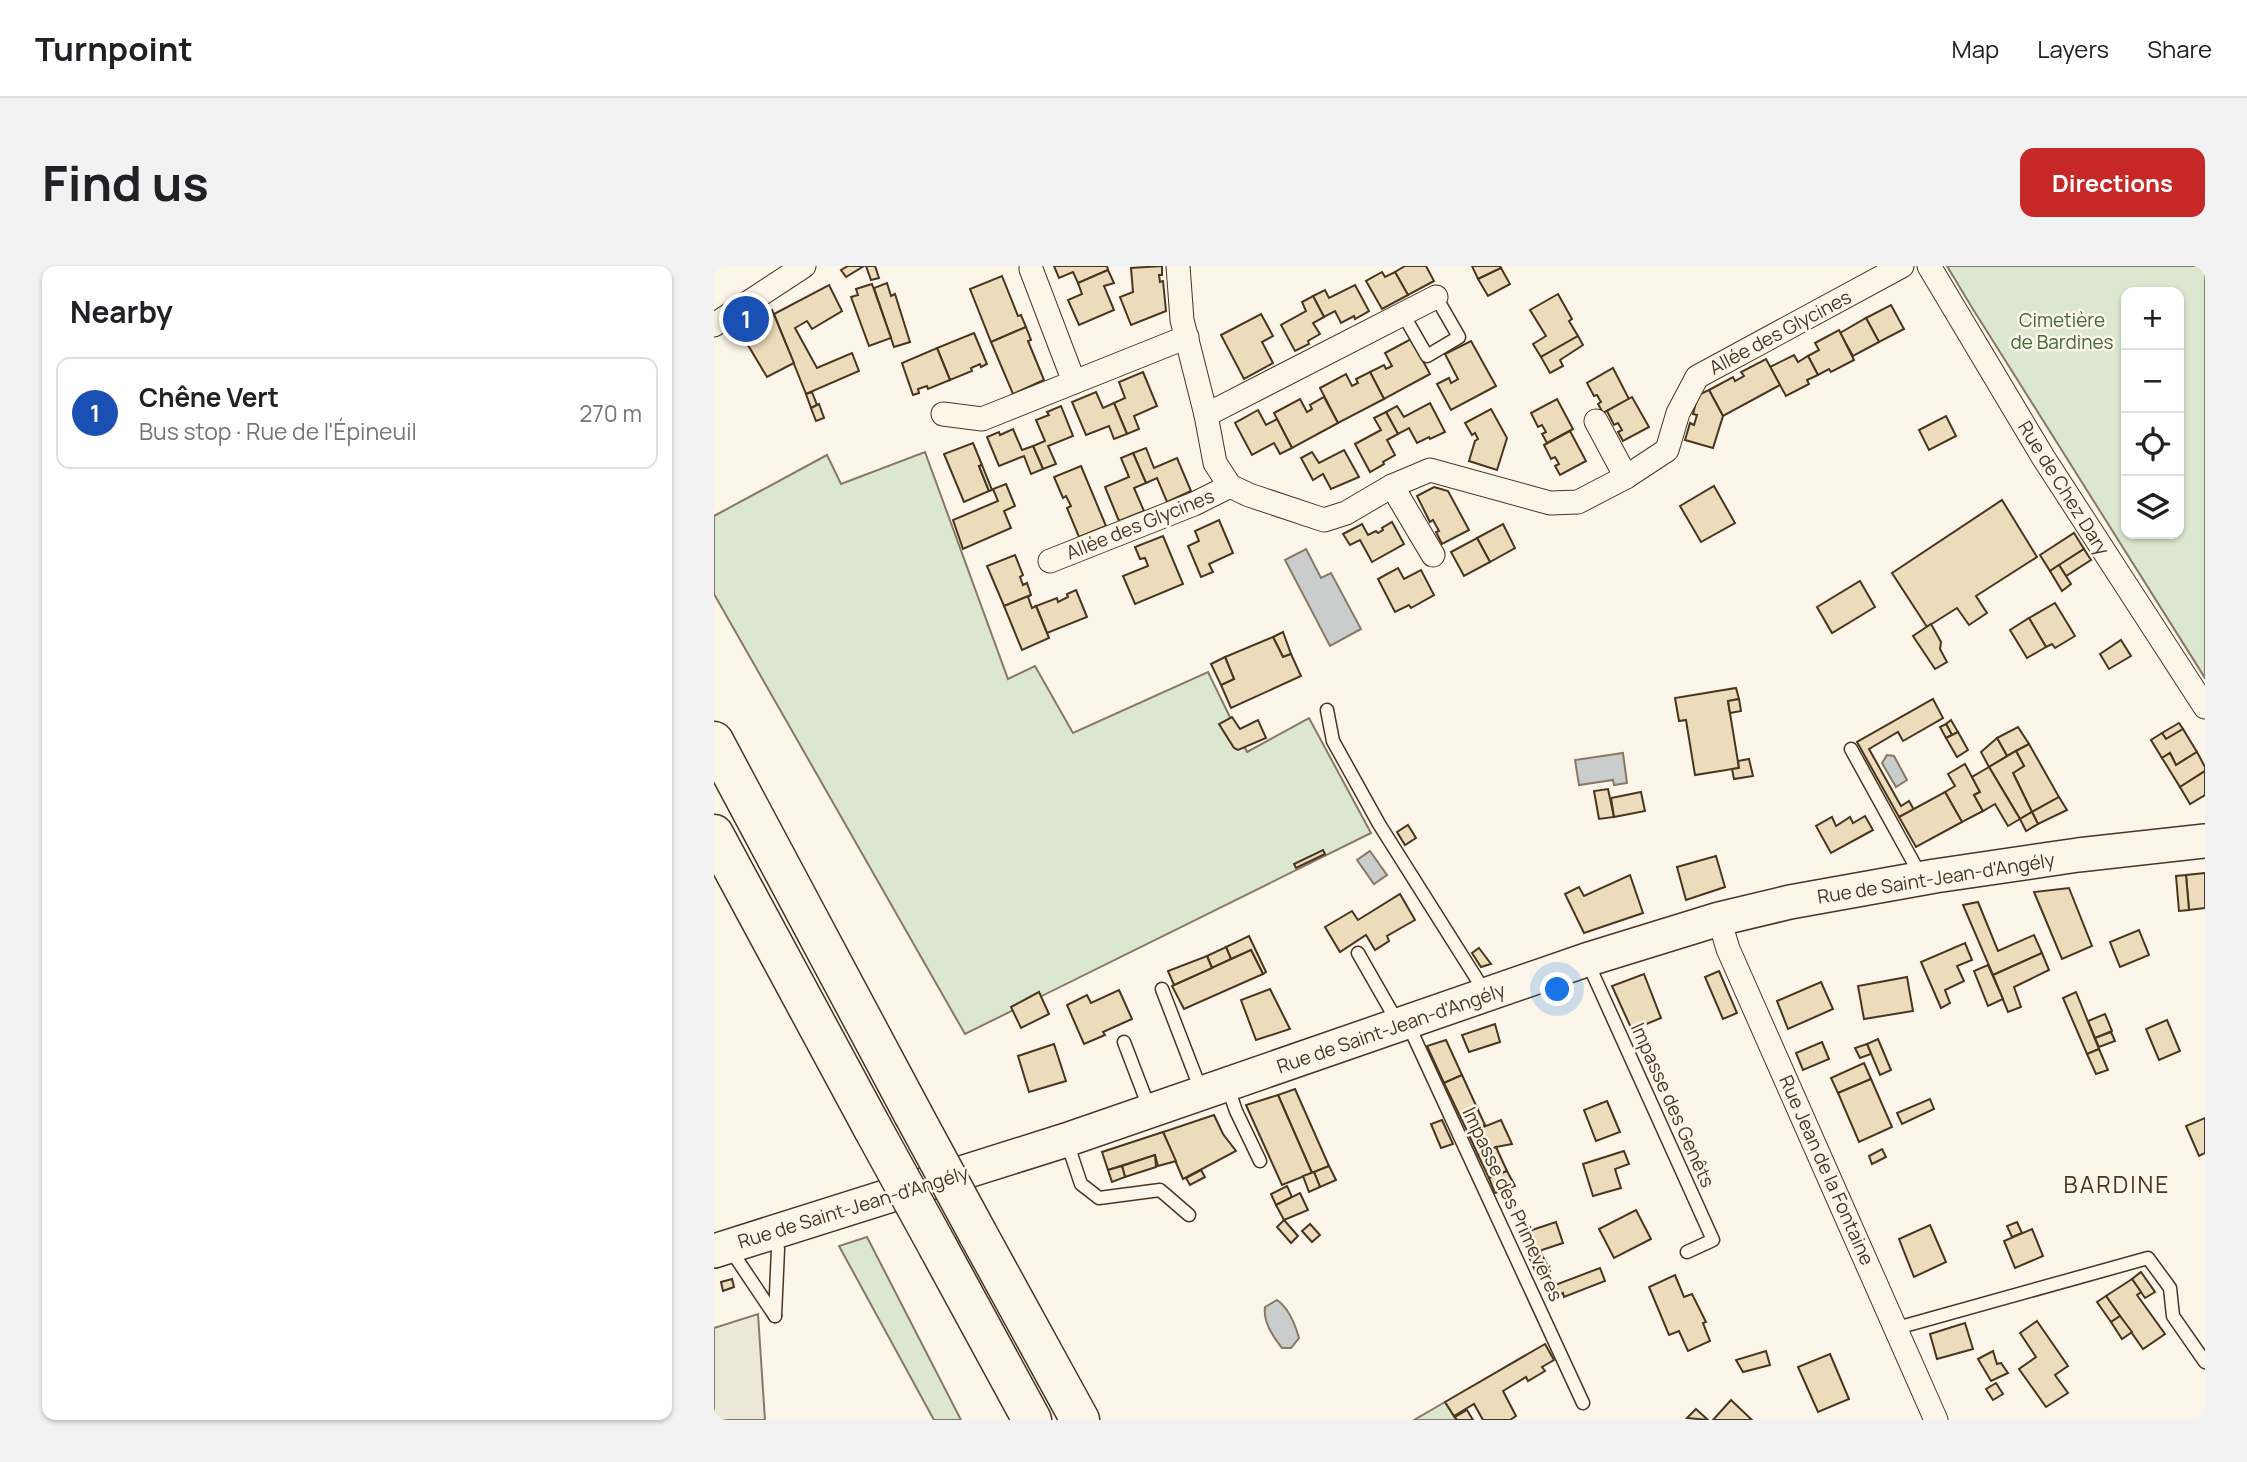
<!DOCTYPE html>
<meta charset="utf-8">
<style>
:root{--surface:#fff;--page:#f2f2f2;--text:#202124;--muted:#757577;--line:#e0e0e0;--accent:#c62828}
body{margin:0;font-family:Manrope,sans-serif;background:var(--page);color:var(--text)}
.controls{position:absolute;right:21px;top:21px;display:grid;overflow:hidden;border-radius:14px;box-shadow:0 2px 5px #0004}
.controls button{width:63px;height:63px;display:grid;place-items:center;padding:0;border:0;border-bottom:2px solid var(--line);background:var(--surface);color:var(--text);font:35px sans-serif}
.you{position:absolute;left:844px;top:724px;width:24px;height:24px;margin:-18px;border:5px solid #fff;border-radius:50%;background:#1a73e8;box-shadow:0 0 0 10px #1a73e833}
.badge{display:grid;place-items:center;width:46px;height:46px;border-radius:50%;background:var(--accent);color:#fff;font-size:23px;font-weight:700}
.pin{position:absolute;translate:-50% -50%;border:4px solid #fff;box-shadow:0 2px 7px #0006}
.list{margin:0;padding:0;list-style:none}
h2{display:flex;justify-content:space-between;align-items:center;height:91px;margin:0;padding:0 28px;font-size:30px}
h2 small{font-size:23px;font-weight:400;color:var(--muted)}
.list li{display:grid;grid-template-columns:46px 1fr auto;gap:21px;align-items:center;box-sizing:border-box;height:112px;margin:0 14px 14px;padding:0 14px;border:2px solid var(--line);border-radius:14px}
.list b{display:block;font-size:26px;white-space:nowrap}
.list p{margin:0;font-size:23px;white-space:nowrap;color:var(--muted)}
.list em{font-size:23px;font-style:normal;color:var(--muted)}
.icon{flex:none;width:38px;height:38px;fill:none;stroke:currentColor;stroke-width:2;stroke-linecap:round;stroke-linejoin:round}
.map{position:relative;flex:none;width:1491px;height:1154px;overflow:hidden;border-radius:14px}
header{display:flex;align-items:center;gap:42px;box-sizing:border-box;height:98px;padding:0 35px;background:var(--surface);border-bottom:2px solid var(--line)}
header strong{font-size:33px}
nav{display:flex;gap:38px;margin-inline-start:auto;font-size:24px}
.intro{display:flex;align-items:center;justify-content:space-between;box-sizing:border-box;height:168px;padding:0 42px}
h1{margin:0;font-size:49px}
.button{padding:18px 32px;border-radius:14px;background:var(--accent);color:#fff;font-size:24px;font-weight:700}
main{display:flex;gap:42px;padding:0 42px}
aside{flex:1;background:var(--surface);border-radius:14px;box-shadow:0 2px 5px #0004}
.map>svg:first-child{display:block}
</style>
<header>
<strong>Turnpoint</strong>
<nav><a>Map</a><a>Layers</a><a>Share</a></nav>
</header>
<div class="intro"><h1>Find us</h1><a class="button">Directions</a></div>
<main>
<aside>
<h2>Nearby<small></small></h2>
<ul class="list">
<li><span class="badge" style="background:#1a4fb4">1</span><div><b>Chêne Vert</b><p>Bus stop · Rue de l'Épineuil</p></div><em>270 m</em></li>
</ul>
</aside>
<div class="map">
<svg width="1491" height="1154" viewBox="0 0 1491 1154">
<rect width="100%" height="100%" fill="#fbf6e9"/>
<g fill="#dce7d0" stroke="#887966" stroke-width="2" fill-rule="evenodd">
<path d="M1233,0H1491V412L1257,40ZM1412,26H1465V268H1412Z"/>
<polygon points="211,186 294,413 321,400 359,467 494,406 533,486 595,452 657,567 251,768 0,328 0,250 113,189 127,218"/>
<polygon points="153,971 247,1154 220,1154 125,980"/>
<polygon points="731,1136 742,1154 700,1154"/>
</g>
<polygon fill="#ede7d9" stroke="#887966" stroke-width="2" points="44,1048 51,1154 0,1154 0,1062"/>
<g fill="#c9cecd" stroke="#887966" stroke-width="2">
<polygon points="592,283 607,312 617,307 647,363 616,380 571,294"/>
<polygon points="909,487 913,517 900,519 899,514 865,519 861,494"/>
<polygon points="1173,489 1180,490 1193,514 1182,521 1168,497"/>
<polygon points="656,585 673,609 660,618 643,594"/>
<path d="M563,1034C575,1042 581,1058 585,1072L577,1082H568C559,1071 549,1055 551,1041Z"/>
</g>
<g fill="#ecdcbc" stroke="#4a3520" stroke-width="2">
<polygon points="134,0 150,0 132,11 127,4"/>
<polygon points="152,0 161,0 165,12 157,14"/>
<polygon points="340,0 393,0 394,4 364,17 359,6 345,12"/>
<polygon points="448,0 448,9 445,9 446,16 449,15 452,45 417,59 406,31 419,26 417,2"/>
<polygon points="691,0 712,0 720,15 694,29 681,6"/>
<polygon points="758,0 786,0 787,2 764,13"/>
<polygon points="787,2 796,18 774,30 764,13"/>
<polygon points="394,4 400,17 390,20 400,44 365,59 354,34 368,28 364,17"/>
<polygon points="668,6 671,11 681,6 694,29 668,43 652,15"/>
<polygon points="288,10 304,50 307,49 312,61 277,76 256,23"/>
<polygon points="173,17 177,30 181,28 196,76 180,81 160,22"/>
<polygon points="158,18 177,72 155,80 137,31 144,29 142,23"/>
<polygon points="115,19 128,45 98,63 93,55 81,62 103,102 138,87 145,105 92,128 60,48"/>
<polygon points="641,19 655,45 641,53 640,50 627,57 621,45 610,51 599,30 611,24 615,32"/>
<polygon points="844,28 858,53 855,55 864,70 827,91 819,78 832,70 816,44"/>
<polygon points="599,30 610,51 599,57 606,68 594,75 595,78 581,85 567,59 592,45 588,36"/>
<polygon points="1177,39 1190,63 1165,76 1152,52"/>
<polygon points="58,44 80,97 53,111 25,64"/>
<polygon points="547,48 559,70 548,76 559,97 530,113 507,69"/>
<polygon points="1152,52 1165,76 1139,90 1126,67"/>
<polygon points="312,61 317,74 314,75 330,114 299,128 277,76"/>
<polygon points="1125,64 1140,94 1117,106 1115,103 1104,109 1094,90 1105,84 1101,77"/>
<polygon points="260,67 273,98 267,101 266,98 257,102 258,105 236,114 223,82"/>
<polygon points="864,70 869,79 846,94 849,100 836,107 827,91"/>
<polygon points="697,73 716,108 670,133 656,106 670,99 672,103 678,100 671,87"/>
<polygon points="757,75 782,120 737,144 723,118 735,112 737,117 744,113 731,88"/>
<polygon points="223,82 236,114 214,123 213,120 204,123 205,127 199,129 188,97"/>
<polygon points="1080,89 1084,96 1094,90 1104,109 1093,114 1095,118 1072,130 1056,101"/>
<polygon points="1052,93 1066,119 1009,150 995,124 1019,111 1021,115 1030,110 1027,106"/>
<polygon points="899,102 915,133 889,147 884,138 887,136 883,129 880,130 873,117"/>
<polygon points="429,106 443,140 420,150 425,163 413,168 400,137 411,132 405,116"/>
<polygon points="656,106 670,133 624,157 606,122 632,108 638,120 644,117 642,113"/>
<polygon points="995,124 1009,150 999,182 971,174 976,157 980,159 983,149 979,148 984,129"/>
<polygon points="98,126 103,139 97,142 92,128"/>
<polygon points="382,126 389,142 400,137 413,168 400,173 395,160 372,169 358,136"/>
<polygon points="610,131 624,157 578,182 560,147 586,133 593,146 598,143 596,139"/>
<polygon points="918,131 935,161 909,175 904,166 908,164 904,157 900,159 893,145"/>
<polygon points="843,133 859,163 833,177 828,168 832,166 828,159 824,161 817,147"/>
<polygon points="716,137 731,166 716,173 715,171 703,177 695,162 684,168 672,146 683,140 690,151"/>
<polygon points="105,138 110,152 102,155 97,142"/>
<polygon points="347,140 359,170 334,180 342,198 329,203 319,180 331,175 322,154 335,149 333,146"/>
<polygon points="777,143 793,172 783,204 755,195 761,175 764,173 761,167 758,169 751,157"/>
<polygon points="544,144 552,159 563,153 578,182 566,188 560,177 538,189 521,157"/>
<polygon points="672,146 684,168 673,174 681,189 669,196 670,198 656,206 641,178 667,164 660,152"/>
<polygon points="1232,150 1242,170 1215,184 1205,164"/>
<polygon points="299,163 308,184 319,180 329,203 317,208 310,190 285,200 273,171 285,166 286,169"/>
<polygon points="856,165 872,195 846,209 841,200 845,198 841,191 837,193 830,179"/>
<polygon points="259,177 268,199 265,200 275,225 250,236 230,188"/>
<polygon points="432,182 440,202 463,192 477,225 453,236 443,212 432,217 419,187"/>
<polygon points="630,184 645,211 617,223 609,208 599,214 587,192 598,186 605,197"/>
<polygon points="419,187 432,217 420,222 430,245 405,255 391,221 415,211 407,192"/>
<polygon points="268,199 278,224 275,225 265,200"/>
<polygon points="367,200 392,260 365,271 353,242 357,240 352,230 349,232 340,211"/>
<polygon points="292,218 301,240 290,245 297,262 249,283 239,254 284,235 279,223"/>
<polygon points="1000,220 1021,257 987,276 966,240"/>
<polygon points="720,221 734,225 755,264 728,278 722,266 725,265 719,254 716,256 703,230"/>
<polygon points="1288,234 1323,291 1262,330 1273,347 1255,359 1243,342 1213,361 1178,307"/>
<polygon points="505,254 519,287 495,298 499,306 487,311 474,280 485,275 481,265"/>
<polygon points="678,256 690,278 658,296 646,274 636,279 629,268 648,258 654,269 662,265 664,267 669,264 668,262"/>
<polygon points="789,258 801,282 776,296 763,272"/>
<polygon points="1360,267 1370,283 1336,305 1326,289"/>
<polygon points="449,270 469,318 421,338 409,310 434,300 431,292 426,293 421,281"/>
<polygon points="763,272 776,296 750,310 737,286"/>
<polygon points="1370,283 1377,294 1352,310 1345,299"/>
<polygon points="301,289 309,309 306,311 309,319 313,317 317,329 290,340 273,300"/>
<polygon points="1345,299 1357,318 1348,325 1336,305"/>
<polygon points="684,302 690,313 707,304 720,329 697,342 695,339 681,346 664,313"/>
<polygon points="1146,315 1161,341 1118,367 1103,341"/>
<polygon points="362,324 373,351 333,367 322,340 343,332 344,336 354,331 353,328"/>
<polygon points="317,329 314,331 318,342 322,340 335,372 308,384 290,340"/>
<polygon points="1341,337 1361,370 1341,382 1338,378 1332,381 1315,352"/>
<polygon points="1315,352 1332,381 1313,392 1296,364"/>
<polygon points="1217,358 1227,376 1226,383 1233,396 1221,403 1199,370"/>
<polygon points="569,366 577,388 569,391 559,371"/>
<polygon points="559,371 569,391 577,388 587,410 517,442 507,419 520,413 511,391"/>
<polygon points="1407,374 1417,390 1395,403 1386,388"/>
<polygon points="511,391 520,413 507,419 497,398"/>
<polygon points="1022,422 1025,433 1014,435 1025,502 981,509 972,454 965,455 961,432"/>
<polygon points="1025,433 1027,445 1016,447 1014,435"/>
<polygon points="1219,433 1229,452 1189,475 1184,466 1155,483 1187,540 1195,535 1200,544 1185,551 1143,476"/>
<polygon points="518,451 526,463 544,454 552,472 524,484 520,482 505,458"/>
<polygon points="1237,454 1244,466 1238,469 1232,458"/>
<polygon points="1465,457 1469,463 1452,473 1448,467"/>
<polygon points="1232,458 1238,469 1232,472 1226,461"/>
<polygon points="1304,461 1315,478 1293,490 1283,472"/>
<polygon points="1469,463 1483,486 1462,499 1456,487 1448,492 1437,474 1448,467 1452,473"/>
<polygon points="1244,466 1254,484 1243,491 1232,472"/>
<polygon points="1283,472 1293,490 1275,501 1267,486"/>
<polygon points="1315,478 1345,531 1318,546 1299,507 1310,500 1302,485"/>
<polygon points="1302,485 1310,500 1299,507 1318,546 1306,553 1275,501"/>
<polygon points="1483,486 1491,501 1491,505 1466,521 1448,492 1456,487 1462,499"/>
<polygon points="1035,493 1039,510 1020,513 1018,503 1025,502 1024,495"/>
<polygon points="1251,498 1266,526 1260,529 1269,545 1248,556 1231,526 1241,520 1234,508"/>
<polygon points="1275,501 1306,553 1294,560 1281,538 1269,545 1260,529 1266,526 1258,511"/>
<polygon points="1491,505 1491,529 1476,538 1466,521"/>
<polygon points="894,523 900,551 885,553 880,525"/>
<polygon points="927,526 931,545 900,551 897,532"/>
<polygon points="1231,526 1248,556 1202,581 1185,551"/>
<polygon points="1345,531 1353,544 1324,558 1318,546"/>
<polygon points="1318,546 1324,558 1312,565 1306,553"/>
<polygon points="1151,550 1159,564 1117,587 1102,560 1118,551 1122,560 1136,551 1139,557"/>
<polygon points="694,559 702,572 691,579 683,566"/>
<polygon points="609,584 611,588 582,602 580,598"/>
<polygon points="1002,590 1011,621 972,634 963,601"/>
<polygon points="1491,607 1491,642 1475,644 1472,609"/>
<polygon points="916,609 929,647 870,667 851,628 865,621 870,630"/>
<polygon points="1472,609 1475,644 1465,645 1462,610"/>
<polygon points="1355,622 1378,680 1348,693 1320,626"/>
<polygon points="686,628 701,654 673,670 675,675 661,684 652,669 626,686 611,661 638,645 644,654"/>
<polygon points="1264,636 1284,685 1320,669 1328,687 1279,709 1249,639"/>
<polygon points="1425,664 1435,689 1406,701 1396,676"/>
<polygon points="535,670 552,706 549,708 537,684 517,693 512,681"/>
<polygon points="1251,677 1258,694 1243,700 1250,715 1231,724 1236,737 1227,742 1207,696"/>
<polygon points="512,681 517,693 498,702 493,690"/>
<polygon points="765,682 777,698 767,701 758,687"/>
<polygon points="537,684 549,708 470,743 458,720"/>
<polygon points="1328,687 1335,704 1300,721 1307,741 1294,746 1279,709"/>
<polygon points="493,690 498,702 460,719 454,705"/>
<polygon points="1274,699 1289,733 1274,740 1260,705"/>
<polygon points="1005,705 1023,747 1009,753 991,711"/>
<polygon points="930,708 947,752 918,764 898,720"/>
<polygon points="1193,711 1199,745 1150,753 1144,720"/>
<polygon points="1107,716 1119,743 1074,763 1063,735"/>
<polygon points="556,723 576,763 542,774 527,734"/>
<polygon points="405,724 418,753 389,766 391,769 370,778 353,739 373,729 377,737"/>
<polygon points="325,726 335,748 307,762 297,741"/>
<polygon points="1362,726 1385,783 1373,788 1349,732"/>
<polygon points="1391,748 1398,765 1381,772 1374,755"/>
<polygon points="1453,754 1466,785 1445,794 1432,763"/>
<polygon points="781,758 786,776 755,786 748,769"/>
<polygon points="1397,766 1401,775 1385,781 1381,772"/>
<polygon points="1164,773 1177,804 1166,809 1153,778"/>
<polygon points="732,774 748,809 730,817 713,780"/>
<polygon points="1108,776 1115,793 1089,804 1082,787"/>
<polygon points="340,778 352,815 315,826 304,790"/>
<polygon points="1153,778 1157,788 1146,792 1141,782"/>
<polygon points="1385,783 1394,804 1382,808 1373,788"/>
<polygon points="1150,797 1157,813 1124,827 1117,812"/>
<polygon points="748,809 771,859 754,867 730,817"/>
<polygon points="1157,813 1178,861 1145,876 1124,827"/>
<polygon points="581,823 615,900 598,907 564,829"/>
<polygon points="564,829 598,907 568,919 532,839"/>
<polygon points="1216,833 1220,843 1188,858 1183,847"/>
<polygon points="893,835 906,866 882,875 870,844"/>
<polygon points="500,849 509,868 522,885 469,913 449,866"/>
<polygon points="1491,852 1491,887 1485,890 1472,860"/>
<polygon points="728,854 739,878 727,882 717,858"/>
<polygon points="787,854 798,878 782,881 764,889 754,867"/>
<polygon points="449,866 462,895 444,900 441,889 394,904 388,886"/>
<polygon points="782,881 793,905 775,912 764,889"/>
<polygon points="1168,883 1172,891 1158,898 1155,890"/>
<polygon points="910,885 915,898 901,903 907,922 879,930 869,898"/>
<polygon points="441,889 442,901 411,911 408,900"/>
<polygon points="408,900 411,911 398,916 394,904"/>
<polygon points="615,900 622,914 606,921 600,906"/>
<polygon points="487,904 491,911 476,919 472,912"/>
<polygon points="793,905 801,920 781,927 775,912"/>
<polygon points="600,906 606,921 595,926 589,910"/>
<polygon points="573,920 578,931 562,939 557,928"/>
<polygon points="586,927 594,944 570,954 562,939"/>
<polygon points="922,944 937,973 900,992 885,963"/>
<polygon points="570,954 584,970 577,977 563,961"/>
<polygon points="842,956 849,977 822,986 815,965"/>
<polygon points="1303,956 1308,967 1298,971 1293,960"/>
<polygon points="596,958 606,969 598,976 588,965"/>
<polygon points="1216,959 1232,996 1200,1011 1185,973"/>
<polygon points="1318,963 1329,990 1301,1002 1290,975"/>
<polygon points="826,985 836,1005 823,1009 815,991"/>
<polygon points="886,1002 891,1015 850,1031 849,1027 845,1029 841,1019"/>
<polygon points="1427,1006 1441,1026 1431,1032 1418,1013"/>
<polygon points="961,1009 970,1031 978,1028 992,1056 989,1057 996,1075 974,1085 965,1065 955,1069 935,1021"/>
<polygon points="18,1013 20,1021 9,1025 7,1016"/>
<polygon points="1418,1013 1427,1026 1423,1029 1451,1068 1429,1083 1392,1030"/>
<polygon points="1392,1030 1406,1050 1397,1056 1383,1036"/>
<polygon points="1406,1050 1418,1066 1408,1073 1397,1056"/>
<polygon points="1323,1055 1354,1100 1341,1109 1354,1127 1332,1141 1305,1103 1322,1091 1306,1067"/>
<polygon points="1251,1057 1259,1083 1223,1093 1216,1068"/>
<polygon points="831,1078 840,1094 828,1101 831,1105 814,1115 812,1111 789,1125 802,1150 796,1154 769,1154 760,1138 740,1150 731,1136"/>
<polygon points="1052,1085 1056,1099 1029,1106 1022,1094"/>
<polygon points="1279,1085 1283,1098 1287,1097 1294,1107 1277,1115 1264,1093"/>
<polygon points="1116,1088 1135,1133 1104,1146 1084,1101"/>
<polygon points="1282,1117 1289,1128 1279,1134 1272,1123"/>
<polygon points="1017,1134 1038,1154 999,1154"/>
<polygon points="982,1143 994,1154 973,1152"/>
<polygon points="753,1144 759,1154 743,1154 741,1151"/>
</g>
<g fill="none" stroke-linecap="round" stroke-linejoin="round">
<g stroke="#4a3520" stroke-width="15">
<g id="service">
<polyline points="689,48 713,90 745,71 722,31"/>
<polyline points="613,444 619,475 665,558 771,726"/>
<polyline points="1137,483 1208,612"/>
<polyline points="644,687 684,757"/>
<polyline points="873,695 999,974 973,986"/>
<polyline points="448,723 488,827"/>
<polyline points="693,756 869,1137"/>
<polyline points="410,776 436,844"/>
<polyline points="513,819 522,845 546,895"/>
<polyline points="353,876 367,918 385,932 446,924 475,949"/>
<polyline points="60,967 64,983 61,1050"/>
<polyline points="16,983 61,1050"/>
<polyline points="1183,1062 1434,992 1456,1022 1459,1050 1491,1096"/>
</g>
</g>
<g stroke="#4a3520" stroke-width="25">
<g id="minor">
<polyline points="464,0 468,54 492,149 501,197 516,220 535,229 610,254 632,247 678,220 716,204 836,237 864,236 912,211 953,184 964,147 983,111 1188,0"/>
<polyline points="1215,0 1329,191 1491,441"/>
<polyline points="317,3 360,116"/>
<polyline points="0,59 90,0"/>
<polyline points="229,148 268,153 473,71"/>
<polyline points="492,149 722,31"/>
<polyline points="882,155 912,211"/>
<polyline points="678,220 719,289"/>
<polyline points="336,295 480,238 516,220"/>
<polyline points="1005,653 1014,683 1222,1154"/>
</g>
</g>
<g stroke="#4a3520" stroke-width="36">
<polyline id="secondary" points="0,985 352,874 872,694 1005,653 1076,636 1221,610 1364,589 1491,575"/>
</g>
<g stroke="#4a3520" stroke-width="41">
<g id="trunk">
<polyline points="0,475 199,848"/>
<polyline points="0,568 158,861"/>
<polyline points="264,968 366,1154"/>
<polyline points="225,983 318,1154"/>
</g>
</g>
<use href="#service" stroke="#fbf6e9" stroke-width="12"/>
<use href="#minor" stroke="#fbf6e9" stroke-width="23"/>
<use href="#secondary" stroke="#fbf6e9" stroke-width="33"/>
<use href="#trunk" stroke="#fbf6e9" stroke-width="38"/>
<g stroke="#4a3520" stroke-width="41" stroke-linecap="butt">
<g id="trunk-bridge">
<polyline points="199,848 264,968"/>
<polyline points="158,861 225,983"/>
</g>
</g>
<use href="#trunk-bridge" stroke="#fbf6e9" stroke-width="38"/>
</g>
<g text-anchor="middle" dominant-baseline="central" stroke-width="5" stroke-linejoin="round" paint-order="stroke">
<g font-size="19" fill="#436837" stroke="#fbf6e9">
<text x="1348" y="54">Cimetière<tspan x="1348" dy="22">de Bardines</tspan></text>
</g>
<g font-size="19" fill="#4a3520" stroke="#fbf6e9">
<text transform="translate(1066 66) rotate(-28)">Allée des Glycines</text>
<text transform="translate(1350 222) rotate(58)">Rue de Chez Dary</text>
<text transform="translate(426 258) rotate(-22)">Allée des Glycines</text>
<text transform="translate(1222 612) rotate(-9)">Rue de Saint-Jean-d'Angély</text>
<text transform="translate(677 762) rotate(-19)">Rue de Saint-Jean-d'Angély</text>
<text transform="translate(959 839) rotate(66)">Impasse des Genêts</text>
<text transform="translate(1113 904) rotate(66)">Rue Jean de la Fontaine</text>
<text transform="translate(799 938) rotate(65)">Impasse des Primevères</text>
<text transform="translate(139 941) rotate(-17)">Rue de Saint-Jean-d'Angély</text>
</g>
<g font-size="23" letter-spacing="2" fill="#4a3520" stroke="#fbf6e9">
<text x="1403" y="918">BARDINE</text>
</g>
</g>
</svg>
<div class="controls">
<button>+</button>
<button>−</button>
<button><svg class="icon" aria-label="locate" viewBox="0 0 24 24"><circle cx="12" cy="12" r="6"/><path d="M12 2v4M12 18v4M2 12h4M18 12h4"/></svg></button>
<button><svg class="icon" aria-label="layers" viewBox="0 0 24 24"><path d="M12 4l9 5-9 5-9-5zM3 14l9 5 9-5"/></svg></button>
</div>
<div class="you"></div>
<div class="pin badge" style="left:32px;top:53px;background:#1a4fb4">1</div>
</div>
</main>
